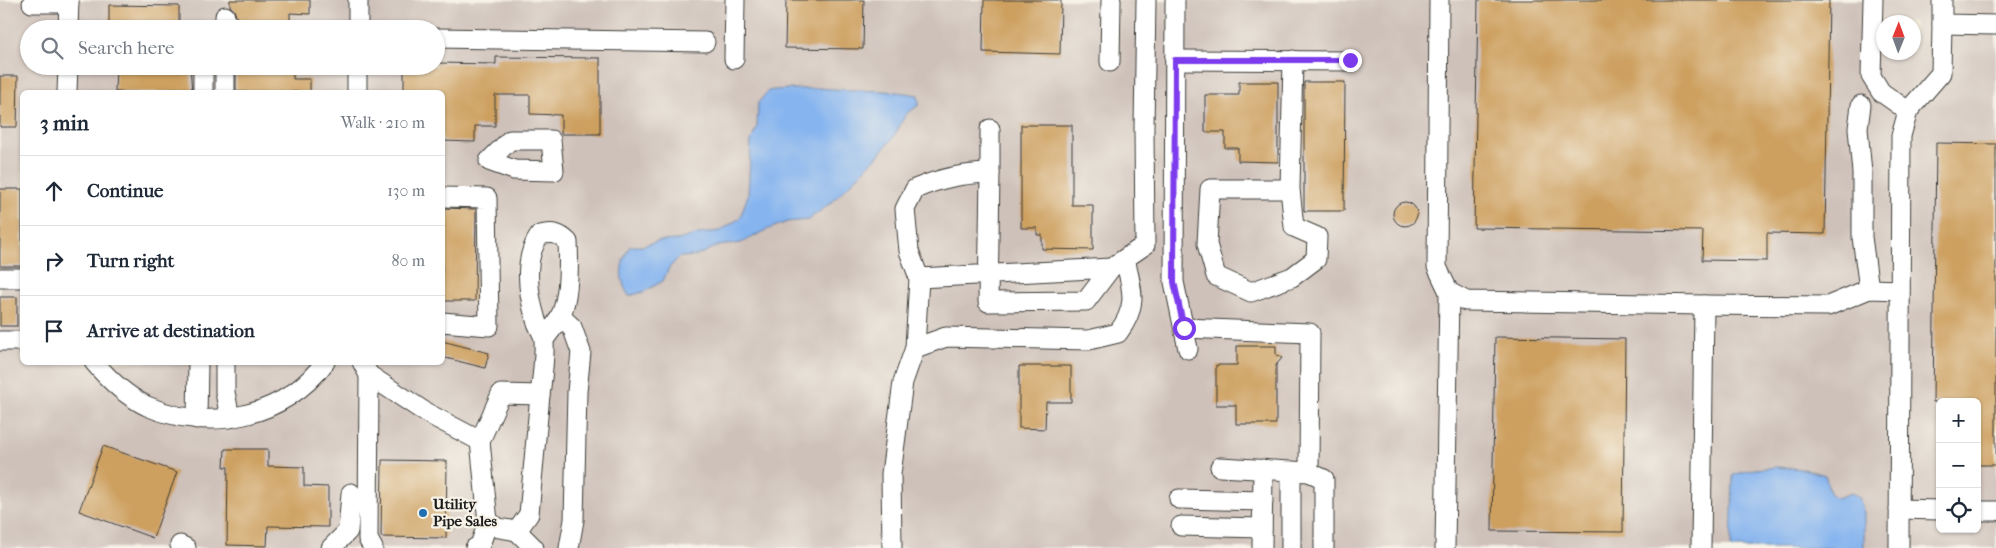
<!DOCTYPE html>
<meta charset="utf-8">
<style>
:root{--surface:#fff;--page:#f6f6f7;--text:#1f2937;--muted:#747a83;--line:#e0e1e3}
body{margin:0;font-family:"IM FELL French Canon",serif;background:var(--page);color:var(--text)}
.controls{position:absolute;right:15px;bottom:15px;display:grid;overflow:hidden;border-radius:8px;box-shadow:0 1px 4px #0004}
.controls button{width:45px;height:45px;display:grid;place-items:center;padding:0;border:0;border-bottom:1px solid var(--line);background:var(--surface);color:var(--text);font:25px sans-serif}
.compass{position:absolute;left:1876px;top:15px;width:45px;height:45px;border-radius:50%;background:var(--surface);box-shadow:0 1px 4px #0004;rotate:1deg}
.stop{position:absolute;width:15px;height:15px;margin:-11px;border:4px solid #7c3aed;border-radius:50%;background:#fff}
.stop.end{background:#7c3aed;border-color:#fff;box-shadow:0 1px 5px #0008}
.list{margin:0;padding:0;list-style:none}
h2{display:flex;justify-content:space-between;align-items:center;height:65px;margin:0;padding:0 20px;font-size:21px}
h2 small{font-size:16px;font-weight:400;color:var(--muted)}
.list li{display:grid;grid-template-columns:32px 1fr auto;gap:15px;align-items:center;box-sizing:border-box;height:70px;padding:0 20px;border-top:1px solid var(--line)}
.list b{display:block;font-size:19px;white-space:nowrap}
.list em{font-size:16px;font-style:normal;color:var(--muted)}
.icon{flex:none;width:28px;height:28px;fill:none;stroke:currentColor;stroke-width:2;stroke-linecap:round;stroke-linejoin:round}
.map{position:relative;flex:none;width:1996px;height:548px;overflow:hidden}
.search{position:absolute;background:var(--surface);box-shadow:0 1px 4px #0004;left:20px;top:20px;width:425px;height:55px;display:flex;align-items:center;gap:12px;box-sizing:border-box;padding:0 18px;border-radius:28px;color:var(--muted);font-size:19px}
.panel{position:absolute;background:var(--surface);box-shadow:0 1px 4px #0004;left:20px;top:90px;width:425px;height:275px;border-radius:8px}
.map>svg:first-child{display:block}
</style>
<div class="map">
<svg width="1996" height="548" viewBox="0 0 1996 548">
<rect width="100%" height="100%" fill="#f7f3e8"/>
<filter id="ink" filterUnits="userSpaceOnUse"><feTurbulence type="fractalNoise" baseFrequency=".02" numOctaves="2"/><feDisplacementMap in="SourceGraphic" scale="10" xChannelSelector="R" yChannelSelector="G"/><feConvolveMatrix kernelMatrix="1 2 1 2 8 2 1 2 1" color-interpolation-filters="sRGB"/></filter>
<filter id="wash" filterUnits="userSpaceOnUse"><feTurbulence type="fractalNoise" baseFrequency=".0096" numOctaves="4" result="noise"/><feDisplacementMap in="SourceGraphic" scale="20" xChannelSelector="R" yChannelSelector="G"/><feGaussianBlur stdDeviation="1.12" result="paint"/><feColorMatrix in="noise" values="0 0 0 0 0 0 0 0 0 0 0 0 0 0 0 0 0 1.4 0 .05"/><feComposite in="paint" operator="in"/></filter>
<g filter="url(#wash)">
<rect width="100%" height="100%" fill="#ede5c8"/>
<path fill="#cec1ba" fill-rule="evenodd" d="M0,0H1996V548H0ZM1884,22H1914V52H1884ZM29,29H436V66H29ZM22,92H442V362H22ZM1940,402H1977V529H1940Z"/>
<g fill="#85b4ef" stroke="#506886">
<path d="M819,88C852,91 885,89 918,95L919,105L906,114L893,138L874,160L832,202L808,220L787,222L766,230L741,243L718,246L696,256L679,257L669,268L663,281L643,292L629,296C618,279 620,263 630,246H642L658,241L678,240L698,234L720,231L740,218L748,195L751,141L757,127L758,103L768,91C785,88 802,90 819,88Z"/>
<polygon points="1777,467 1804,469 1825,475 1830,493 1837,498 1851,493 1859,497 1864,513 1864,548 1731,548 1733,475 1755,469"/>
</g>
<g id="blocks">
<g fill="#cda061">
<polygon points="230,0 310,0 310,14 290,13 290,29 236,29 236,16 234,10 230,6"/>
<polygon points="786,0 864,0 863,49 785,48"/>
<polygon points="984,0 1061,0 1060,54 983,52"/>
<polygon points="1478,0 1829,0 1825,234 1767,233 1767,261 1702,260 1703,231 1474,228"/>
<polygon points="109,5 179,6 179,29 109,29"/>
<polygon points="496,57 600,58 600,134 561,134 561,115 530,114 530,95 495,95 495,126 475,126 475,142 442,141 442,92 404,92 404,66 436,66 436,63 496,64"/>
<polygon points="116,66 190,66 192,92 115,92"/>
<polygon points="236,66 293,66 293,79 310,79 310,92 236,92"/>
<polygon points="0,76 18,76 17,127 0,127"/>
<polygon points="1239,82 1278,82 1278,162 1238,161 1238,148 1225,148 1225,132 1205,132 1205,95 1239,95"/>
<polygon points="1304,82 1345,82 1344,211 1304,211"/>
<polygon points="1021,125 1072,125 1072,205 1093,205 1093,250 1042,249 1042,235 1037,235 1037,228 1021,228"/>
<polygon points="1936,143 1996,144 1996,465 1977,465 1977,402 1933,402"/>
<rect x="0" y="189" width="22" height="77"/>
<circle cx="1405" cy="214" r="12"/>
<polygon points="442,208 476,209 475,301 442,301"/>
<rect x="0" y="297" width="17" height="29"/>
<polygon points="1495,337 1625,339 1623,532 1492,531"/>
<polygon points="442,341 489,353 485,368 442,357"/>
<polygon points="1237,346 1276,346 1276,355 1282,358 1276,365 1276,424 1236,424 1236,405 1216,405 1216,365 1237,365"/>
<polygon points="1019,366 1071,366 1071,402 1046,402 1045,429 1019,428"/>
<polygon points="103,446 177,472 153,538 79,511"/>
<polygon points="225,449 268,449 268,466 304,467 304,486 328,487 328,527 268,526 267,546 227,545 228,467 224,467"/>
<polygon points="382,460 447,461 446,538 381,537"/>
</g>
</g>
</g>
<g filter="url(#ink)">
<use href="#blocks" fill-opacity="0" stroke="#3b3a36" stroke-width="1"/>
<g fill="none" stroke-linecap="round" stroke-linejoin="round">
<g stroke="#3b3a36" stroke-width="21">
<g id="minor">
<polyline points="1175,0 1174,282 1188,349"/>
<polyline points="1439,0 1437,267 1449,292 1466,301 1704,305"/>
<polyline points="1873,0 1871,76 1881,92 1908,111"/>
<polyline points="1942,0 1942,24 1996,25"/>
<polyline points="32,3 69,3"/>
<polyline points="68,29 69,0"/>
<polyline points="225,29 225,16"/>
<polyline points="358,29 358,0"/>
<polyline points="436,38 705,42"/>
<polyline points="734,59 735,0"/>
<polyline points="1175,60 1350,61"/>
<polyline points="1110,62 1111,0"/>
<polyline points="201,66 203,73 203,92"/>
<polyline points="67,92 68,66"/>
<polyline points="225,92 225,66"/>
<polyline points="357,92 357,66"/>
<polyline points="1861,105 1858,128 1862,173 1862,237 1869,289"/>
<polygon points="510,140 551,140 554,171 514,170 489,161"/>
<polyline points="990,173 990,129"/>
<polyline points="1290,189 1294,227 1317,237 1316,259 1292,277 1251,292 1216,276 1207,244 1210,189 1290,189 1293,60"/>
<polyline points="442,197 487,198 489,326 442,322"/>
<path d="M1111,268L919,278L909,251L905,209L915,189C941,178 961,174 990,173L988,302L1086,301L1111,268L1145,245L1144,129L1146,0"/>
<polyline points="0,278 22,278"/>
<path d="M919,278L915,348L946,337L1089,340L1118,333C1139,305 1132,290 1125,259"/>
<polyline points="560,316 572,327 581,352 577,392 574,520 569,548"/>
<polyline points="1184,328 1310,333 1309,472 1220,467"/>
<polyline points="0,341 22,341"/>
<path d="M94,362C109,380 126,396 147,406C208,433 284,418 325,362"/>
<polyline points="225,362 225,392 230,418"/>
<path d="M362,362L369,375L425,412L480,441L501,394L540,395C542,378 545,358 544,341C544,334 538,327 536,320C528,293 523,258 540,235C552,232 559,233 568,242C569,263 569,298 560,317C556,325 549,332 544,340"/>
<polyline points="369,375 368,539 373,548"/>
<polyline points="197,419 198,362"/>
<polyline points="1309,472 1324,479 1324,548"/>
<polyline points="1179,499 1263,501"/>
<polyline points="1899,509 1940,510"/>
<polyline points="1977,511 1996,511"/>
<polyline points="488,522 499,528 517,531 529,514 540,395"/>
<polyline points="1181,526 1262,528"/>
<polyline points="517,531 534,548"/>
<polyline points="180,545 186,548"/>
<polyline points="331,548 348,531 351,493"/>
<polyline points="475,548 479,548 488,522 480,441"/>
<polyline points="892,548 891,474 903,382 915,348"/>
<polyline points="1262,548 1263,469"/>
<polyline points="1291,548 1291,471"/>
<polyline points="1445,548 1449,292"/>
<polyline points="1701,548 1704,305 1828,306 1869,289 1900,290"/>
<polyline points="1899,548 1901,136 1908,111 1941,73 1942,24"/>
</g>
</g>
<use href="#minor" stroke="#fff" stroke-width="19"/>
</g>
</g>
<g fill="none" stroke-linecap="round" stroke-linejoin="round" filter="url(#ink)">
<polyline stroke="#7c3aed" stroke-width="6" points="1184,328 1174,282 1175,60 1350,60"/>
</g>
<circle fill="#1f6fb2" stroke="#f7f3e8" stroke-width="2" cx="423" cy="513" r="5"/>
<g text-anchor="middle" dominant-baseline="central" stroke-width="4.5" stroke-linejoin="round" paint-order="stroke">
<g font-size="15" font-weight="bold" fill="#1c1c1c" stroke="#f7f3e8" text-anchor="start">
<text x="433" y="504">Utility<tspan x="433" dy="17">Pipe Sales</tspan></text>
</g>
</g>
</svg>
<div class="controls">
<button>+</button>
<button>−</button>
<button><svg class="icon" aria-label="locate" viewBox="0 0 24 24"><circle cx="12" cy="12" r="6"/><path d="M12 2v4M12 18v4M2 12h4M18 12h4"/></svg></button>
</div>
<svg class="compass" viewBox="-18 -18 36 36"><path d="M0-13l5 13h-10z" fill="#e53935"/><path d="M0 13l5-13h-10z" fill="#747a83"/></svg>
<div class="stop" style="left:1184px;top:328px"></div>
<div class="stop end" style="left:1350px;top:60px"></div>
<div class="search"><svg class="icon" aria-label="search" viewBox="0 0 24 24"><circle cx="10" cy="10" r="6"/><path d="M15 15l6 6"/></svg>Search here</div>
<section class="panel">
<h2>3 min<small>Walk · 210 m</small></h2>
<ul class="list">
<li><svg class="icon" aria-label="ahead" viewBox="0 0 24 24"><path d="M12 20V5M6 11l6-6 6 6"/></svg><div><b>Continue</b></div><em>130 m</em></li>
<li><svg class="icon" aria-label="right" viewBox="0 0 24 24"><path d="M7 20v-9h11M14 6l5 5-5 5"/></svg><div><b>Turn right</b></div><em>80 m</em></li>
<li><svg class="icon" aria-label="arrive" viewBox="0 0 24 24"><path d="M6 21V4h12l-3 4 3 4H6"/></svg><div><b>Arrive at destination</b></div></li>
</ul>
</section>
</div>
